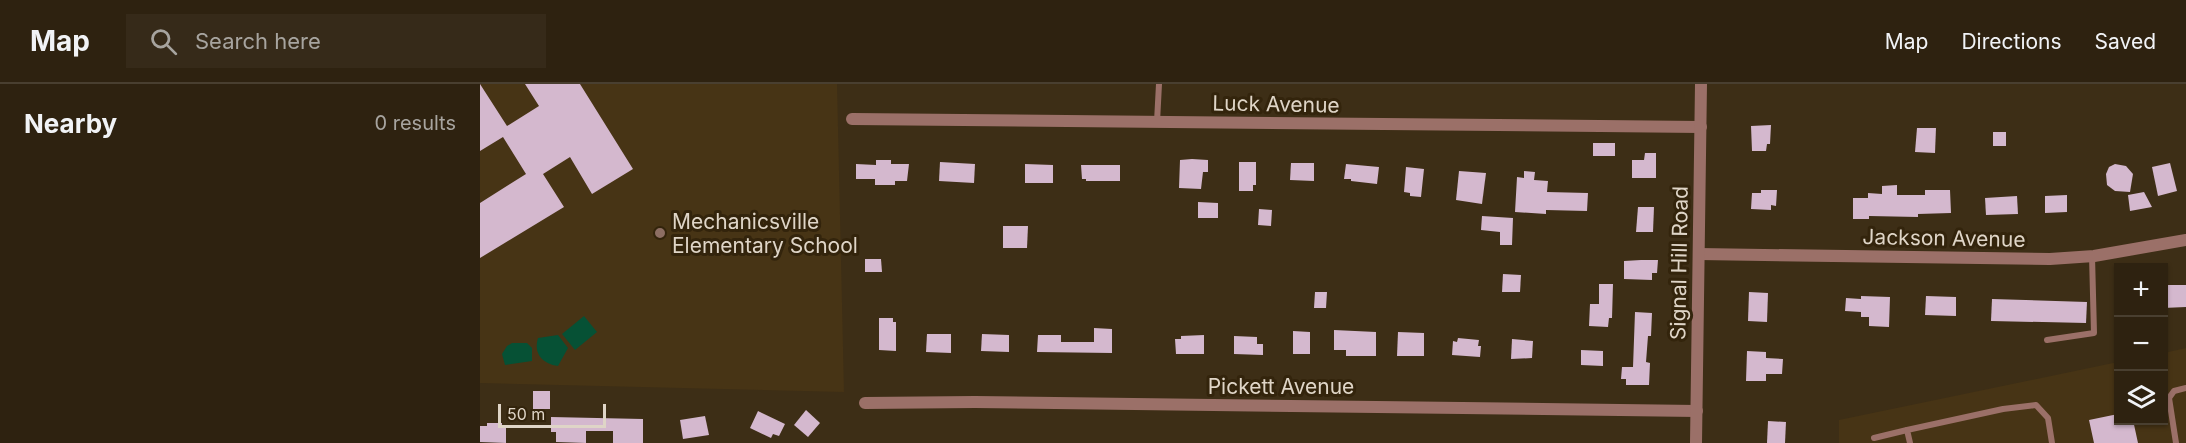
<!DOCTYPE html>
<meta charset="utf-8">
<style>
:root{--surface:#2e2210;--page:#362a19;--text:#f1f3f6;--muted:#a7a49f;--line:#493f30}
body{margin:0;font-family:Inter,sans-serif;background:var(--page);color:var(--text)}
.controls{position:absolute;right:18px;bottom:18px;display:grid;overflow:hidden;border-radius:0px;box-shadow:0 2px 4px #0004}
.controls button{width:54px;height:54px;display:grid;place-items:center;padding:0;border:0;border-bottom:2px solid var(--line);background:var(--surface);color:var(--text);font:30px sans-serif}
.scale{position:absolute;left:18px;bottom:15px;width:108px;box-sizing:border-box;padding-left:6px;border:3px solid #dfd5c7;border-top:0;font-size:16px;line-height:21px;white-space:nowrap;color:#dfd5c7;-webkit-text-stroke:4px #33240c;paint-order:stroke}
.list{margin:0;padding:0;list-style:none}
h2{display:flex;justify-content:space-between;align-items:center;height:78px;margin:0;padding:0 24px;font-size:26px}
h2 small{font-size:20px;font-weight:400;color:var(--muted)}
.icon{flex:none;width:33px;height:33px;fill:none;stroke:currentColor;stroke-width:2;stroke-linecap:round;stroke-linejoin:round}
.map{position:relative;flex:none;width:1706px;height:359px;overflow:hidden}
header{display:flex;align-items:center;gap:36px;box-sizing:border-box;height:84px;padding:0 30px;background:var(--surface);border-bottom:2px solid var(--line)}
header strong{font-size:28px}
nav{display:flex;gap:33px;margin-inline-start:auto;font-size:21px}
.search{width:420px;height:54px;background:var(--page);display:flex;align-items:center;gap:15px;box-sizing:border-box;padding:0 21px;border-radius:0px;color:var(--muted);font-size:22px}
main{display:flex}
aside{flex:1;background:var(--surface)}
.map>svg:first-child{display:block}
</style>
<header>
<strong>Map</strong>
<div class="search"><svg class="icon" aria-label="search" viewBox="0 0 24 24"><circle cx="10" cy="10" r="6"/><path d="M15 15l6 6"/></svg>Search here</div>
<nav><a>Map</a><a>Directions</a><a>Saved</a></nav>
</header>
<main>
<aside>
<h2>Nearby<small>0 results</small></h2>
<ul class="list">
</ul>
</aside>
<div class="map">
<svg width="1706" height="359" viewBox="0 0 1706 359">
<rect width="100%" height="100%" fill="#3d2e16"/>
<g fill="#473415">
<polygon points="0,0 357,0 364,308 0,299"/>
<polygon points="1706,264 1706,359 1359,359 1359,336 1638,278 1638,336 1684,336 1684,269"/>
</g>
<g fill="#065135">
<polygon points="104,232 117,248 95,266 82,250"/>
<path d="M78,251L88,264L78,282C63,280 53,270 58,254Z"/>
<polygon points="32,259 47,259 52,264 52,277 25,281 22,270 27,262"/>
</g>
<g fill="#d4b8ce">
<polygon points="0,0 27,42 59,22 45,0 100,0 153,85 112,110 90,73 63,90 84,123 0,174 0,119 46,90 23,53 0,67"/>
<polygon points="1291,41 1290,60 1287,60 1286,67 1272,67 1271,42"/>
<polygon points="1437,44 1456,44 1455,69 1435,68"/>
<rect x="1513" y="48" width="13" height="14"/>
<rect x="1113" y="59" width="22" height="13"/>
<polygon points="1165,69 1176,69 1176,94 1152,94 1152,76 1164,76"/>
<polygon points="712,75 728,76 728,88 723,88 721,105 699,104 700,76"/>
<polygon points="396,76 411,76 411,80 429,80 427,97 415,97 415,101 395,101 395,95 376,95 376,80 396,81"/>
<polygon points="460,78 495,80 494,99 459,97"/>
<polygon points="759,78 776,78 776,101 773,101 773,107 759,107"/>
<polygon points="811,79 834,79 834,97 810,96"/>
<polygon points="1690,79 1697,107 1678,112 1672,83"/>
<polygon points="545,80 573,81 573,99 545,99"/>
<polygon points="866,80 899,83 897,100 871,97 871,95 864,95"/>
<polygon points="1635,80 1646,82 1653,90 1650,108 1635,107 1627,101 1626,90 1629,83"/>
<polygon points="601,81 640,81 640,97 606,97 606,95 602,95"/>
<polygon points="926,83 944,85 941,113 930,112 930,109 924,108"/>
<polygon points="979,87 1006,89 1002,120 976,116"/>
<polygon points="1044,87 1055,88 1054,96 1068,97 1067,108 1108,109 1107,127 1066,126 1066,130 1035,128 1037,93 1044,94"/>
<polygon points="1417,101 1417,111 1445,111 1445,106 1470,106 1471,129 1438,130 1438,133 1389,132 1389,135 1373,135 1373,114 1388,114 1388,109 1402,110 1402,102"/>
<polygon points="1281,106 1297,106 1296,122 1291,121 1291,126 1271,125 1272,109 1281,109"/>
<polygon points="1664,108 1672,123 1650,127 1648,111"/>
<polygon points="1587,111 1587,128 1565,129 1565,112"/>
<polygon points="1537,112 1538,130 1506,131 1505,114"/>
<polygon points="718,118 738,119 738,134 718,134"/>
<polygon points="1158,123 1174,123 1173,148 1156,148"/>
<polygon points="779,125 792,126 791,142 778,141"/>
<polygon points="1002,132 1033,134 1032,161 1020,161 1020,148 1001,146"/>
<polygon points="523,142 548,142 547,164 523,164"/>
<polygon points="385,175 401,175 402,188 385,188"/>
<polygon points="1161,176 1178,176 1177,189 1172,189 1172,196 1144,195 1144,177"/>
<polygon points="1023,190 1041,191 1040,208 1022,208"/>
<polygon points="1119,200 1133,200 1132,234 1129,234 1128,243 1109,242 1110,220 1119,220"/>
<polygon points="1683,201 1706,201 1706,223 1683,224"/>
<polygon points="835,208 847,208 846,224 834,224"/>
<polygon points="1269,208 1288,209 1287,238 1268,237"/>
<polygon points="1381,212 1410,213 1409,243 1389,242 1389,233 1381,233 1381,228 1365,227 1366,214 1381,215"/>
<polygon points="1446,212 1476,213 1476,232 1445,231"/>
<polygon points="1512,215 1607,218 1606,239 1511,237"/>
<polygon points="1155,228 1172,229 1171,252 1168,252 1166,278 1170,279 1169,301 1146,301 1146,295 1141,295 1142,283 1153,283"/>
<polygon points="399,234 413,234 413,238 416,238 416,267 399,266"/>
<polygon points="614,244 632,245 632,269 557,268 558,251 581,251 581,258 614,258"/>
<polygon points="854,246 896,248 896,272 866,272 866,266 854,266"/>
<polygon points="813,247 830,248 830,270 813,270"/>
<polygon points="918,248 944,249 944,272 917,272"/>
<polygon points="447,250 471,250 471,269 446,268"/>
<polygon points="502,250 529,251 529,268 501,267"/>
<polygon points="724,251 724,270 696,270 695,255 701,255 701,252"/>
<polygon points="754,252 777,253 777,260 783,260 783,271 754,270"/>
<polygon points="978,254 999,256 998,262 1001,262 1000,273 972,271 973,257 977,258"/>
<polygon points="1032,255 1053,257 1052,274 1031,275"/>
<polygon points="1101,266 1123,267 1123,282 1101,281"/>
<polygon points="1267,267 1286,268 1286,274 1303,275 1302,290 1286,290 1286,297 1266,297"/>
<rect x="53" y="307" width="17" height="18"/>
<polygon points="326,326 340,339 328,353 314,341"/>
<polygon points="278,327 305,340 299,352 293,350 291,354 270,344"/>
<polygon points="1638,330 1638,336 1653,336 1658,359 1614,359 1609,336"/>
<polygon points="225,332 229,351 203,355 200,336"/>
<polygon points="71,333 163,335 163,359 133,359 133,347 106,347 106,359 76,358 76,348 71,348"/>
<polygon points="1288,337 1306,338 1305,359 1287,359"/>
<polygon points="7,339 22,339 22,344 26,344 26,359 0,358 0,342 7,342"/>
</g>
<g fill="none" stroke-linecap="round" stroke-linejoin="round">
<g stroke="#9b7068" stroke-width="6">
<polyline points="677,38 679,0"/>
<polyline points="1567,256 1614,249 1612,172"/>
<polyline points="1394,354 1427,346"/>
<polyline points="1430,359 1427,346 1523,325 1556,321 1568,334 1572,359"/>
<polyline points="1696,359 1689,314 1694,307 1706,304"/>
</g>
<g stroke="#9b7068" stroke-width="12">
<polyline points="372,35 1221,43"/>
<polyline points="1219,170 1570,175 1614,172 1706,156"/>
<polyline points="385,319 495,318 1217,327"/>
</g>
<polyline stroke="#9b7068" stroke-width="12" points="1216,359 1221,0"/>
</g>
<circle fill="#8d6e63" stroke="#33240c" stroke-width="2" cx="180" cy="149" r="6"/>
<g text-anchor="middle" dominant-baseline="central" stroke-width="6" stroke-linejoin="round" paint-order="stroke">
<g font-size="21" fill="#dfd5c7" stroke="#33240c">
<text transform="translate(796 20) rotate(1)">Luck Avenue</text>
<text transform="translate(1464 154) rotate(1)">Jackson Avenue</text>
<text transform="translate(1199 179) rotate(-89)">Signal Hill Road</text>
<text x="801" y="302">Pickett Avenue</text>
</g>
<g font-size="21" fill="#dfd5c7" stroke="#33240c" text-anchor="start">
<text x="192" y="137">Mechanicsville<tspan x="192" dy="24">Elementary School</tspan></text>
</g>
</g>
</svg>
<div class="controls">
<button>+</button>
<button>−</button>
<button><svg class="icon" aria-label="layers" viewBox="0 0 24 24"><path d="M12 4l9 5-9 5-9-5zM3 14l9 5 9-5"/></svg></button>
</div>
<div class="scale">50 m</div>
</div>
</main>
